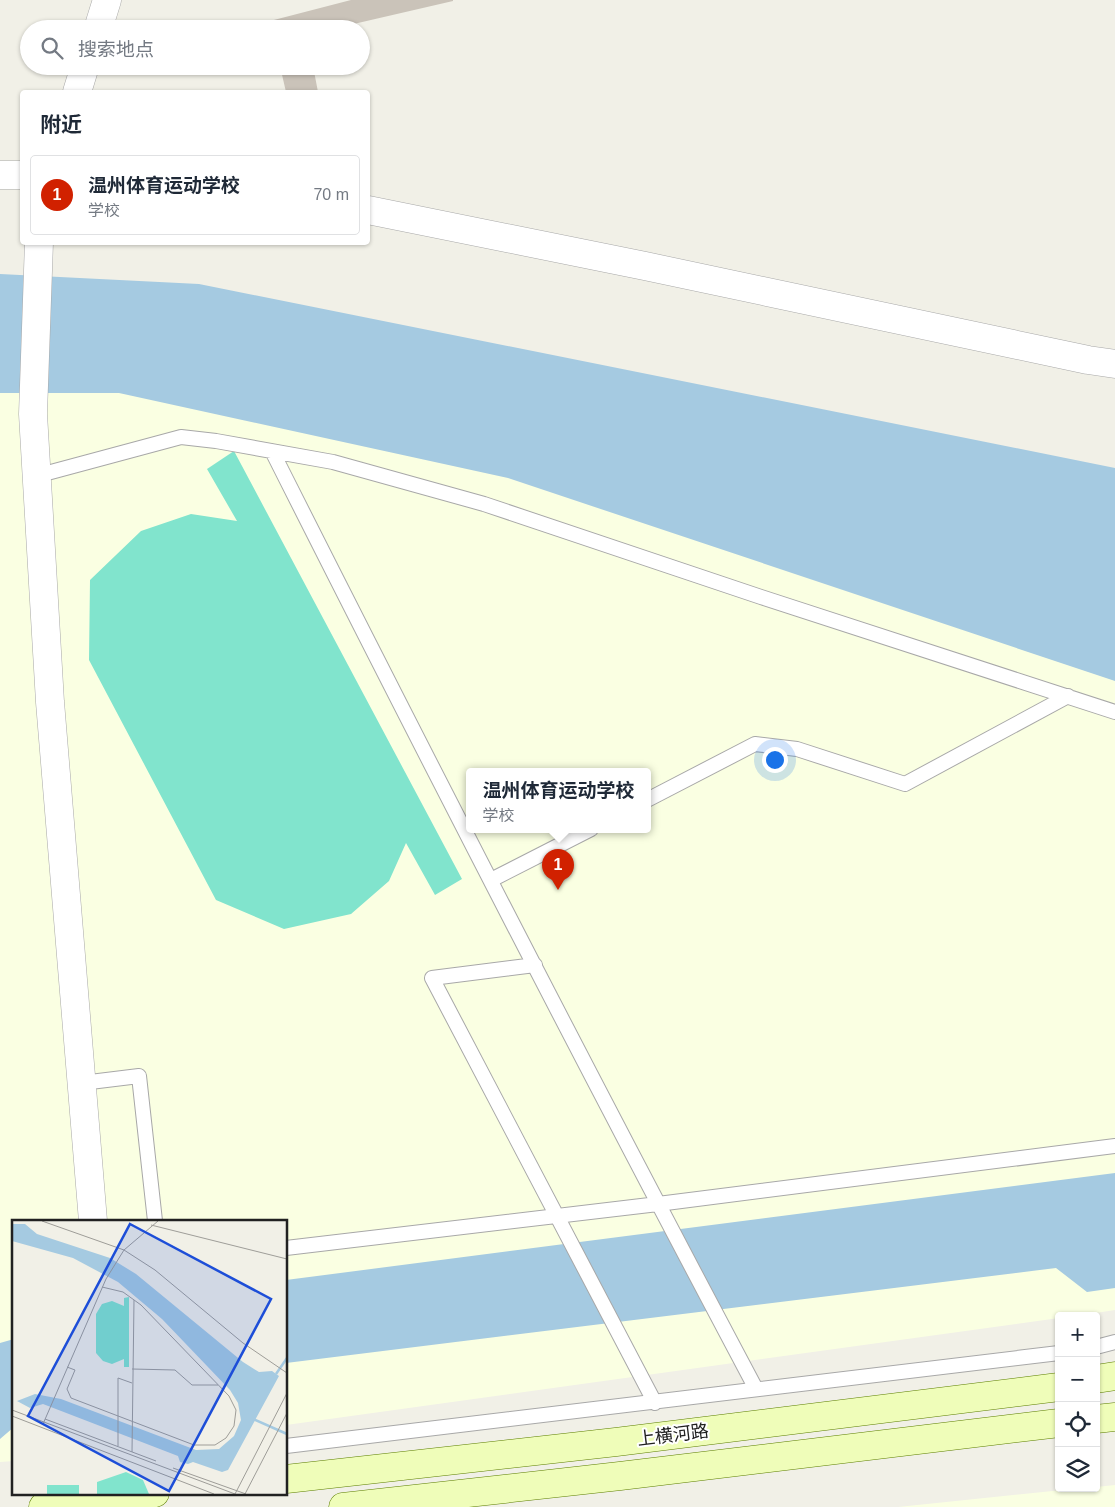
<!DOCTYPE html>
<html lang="zh">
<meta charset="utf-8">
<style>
:root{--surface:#fff;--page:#f2f2f3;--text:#1f2937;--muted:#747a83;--line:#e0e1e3;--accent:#d12100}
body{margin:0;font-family:Arial,"Noto Sans SC",sans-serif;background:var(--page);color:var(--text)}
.controls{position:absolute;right:15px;bottom:15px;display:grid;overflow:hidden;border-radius:5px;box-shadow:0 1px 4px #0004}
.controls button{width:45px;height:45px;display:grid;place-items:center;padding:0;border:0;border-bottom:1px solid var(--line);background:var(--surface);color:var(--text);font:25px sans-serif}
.you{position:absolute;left:774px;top:759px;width:18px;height:18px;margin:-12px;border:4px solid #fff;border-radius:50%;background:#1a73e8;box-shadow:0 0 0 8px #1a73e833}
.badge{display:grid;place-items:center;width:32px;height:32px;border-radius:50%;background:var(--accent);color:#fff;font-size:16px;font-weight:700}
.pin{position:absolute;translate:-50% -41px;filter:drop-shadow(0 1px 2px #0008)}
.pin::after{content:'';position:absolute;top:26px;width:18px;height:15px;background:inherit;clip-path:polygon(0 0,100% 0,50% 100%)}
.popup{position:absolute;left:466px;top:768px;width:185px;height:65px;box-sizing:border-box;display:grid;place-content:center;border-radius:5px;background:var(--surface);filter:drop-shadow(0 1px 4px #0005);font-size:16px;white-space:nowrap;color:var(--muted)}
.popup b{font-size:19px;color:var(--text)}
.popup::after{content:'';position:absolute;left:50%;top:100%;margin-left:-10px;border:10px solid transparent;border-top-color:var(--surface)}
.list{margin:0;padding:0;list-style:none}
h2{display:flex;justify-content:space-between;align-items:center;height:65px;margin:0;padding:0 20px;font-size:21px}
h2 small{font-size:16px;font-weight:400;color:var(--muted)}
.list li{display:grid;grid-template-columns:32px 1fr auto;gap:15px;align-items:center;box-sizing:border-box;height:80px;margin:0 10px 10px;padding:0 10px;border:1px solid var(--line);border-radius:5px}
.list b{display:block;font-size:19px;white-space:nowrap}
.list p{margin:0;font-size:16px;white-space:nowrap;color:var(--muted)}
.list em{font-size:16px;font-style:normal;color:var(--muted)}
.icon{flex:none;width:28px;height:28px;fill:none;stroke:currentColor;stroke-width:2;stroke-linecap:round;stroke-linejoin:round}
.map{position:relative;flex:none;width:1115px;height:1507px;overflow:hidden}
.search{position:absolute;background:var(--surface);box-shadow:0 1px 4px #0004;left:20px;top:20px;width:350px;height:55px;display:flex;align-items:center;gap:12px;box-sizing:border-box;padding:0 18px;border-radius:28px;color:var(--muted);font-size:19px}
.panel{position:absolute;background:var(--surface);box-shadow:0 1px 4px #0004;left:20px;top:90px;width:350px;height:155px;border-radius:5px}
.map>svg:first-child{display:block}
</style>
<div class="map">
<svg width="1115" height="1507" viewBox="0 0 1115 1507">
<rect width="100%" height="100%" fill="#f1f0e7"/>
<path fill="#faffe2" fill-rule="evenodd" d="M 0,374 L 537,409 L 1115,560 L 1115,1310 L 1076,1316 L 1059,1316 L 1059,1318 L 286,1425 L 286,1221 L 14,1221 L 14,1461 L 0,1462 ZM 469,771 L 647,771 L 647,829 L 469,829 Z
M 1115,1485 L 1115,1507 L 898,1507 L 1082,1488 L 1096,1488 L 1096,1487 Z"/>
<path fill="#81e4cd" d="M 234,451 L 462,879 L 435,895 L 406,843 L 389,881 L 351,914 L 284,929 L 216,900 L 89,660 L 90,580 L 141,531 L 191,514 L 237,521 L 207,469 Z"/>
<path fill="#a5cae1" d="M 0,274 L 199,284 L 1115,468 L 1115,681 L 508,478 L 119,393 L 0,393 Z
M 1115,1173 L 1115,1288 L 1087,1292 L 1056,1268 L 286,1363 L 286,1280 Z
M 14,1339 L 14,1427 L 0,1439 L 0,1343 Z"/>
<path fill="#cac3b9" d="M 351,0 L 453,0 L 453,1 L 332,29 L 271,29 L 270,21 Z
M 280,66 L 313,66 L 318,92 L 286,92 Z"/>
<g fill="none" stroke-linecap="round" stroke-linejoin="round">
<g stroke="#a8a8a8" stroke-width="16">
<path id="service" d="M 272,451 C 430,765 591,1078 756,1389
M 36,476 L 181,437 L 216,441 L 333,462 L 484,504 L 761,597 L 1115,712
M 647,800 L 755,744 L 797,749 L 905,784 L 1068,696
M 491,880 L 591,829
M 535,965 L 432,978 L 655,1403
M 82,1083 L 139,1076 L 155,1221
M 286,1248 L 658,1204 L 1115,1146
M 1096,1347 L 1115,1342
M 286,1446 L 1059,1353"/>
</g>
<g stroke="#a8a8a8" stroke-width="29">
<path id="tertiary" d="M 98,29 L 107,0
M 77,92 L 85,66
M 0,175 L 22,175
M 368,210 L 645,266 L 1088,360 L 1115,364
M 39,242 L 33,414 L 50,702 L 93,1221"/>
</g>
<g stroke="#5d7f00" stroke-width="29">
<path id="secondary" d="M 1096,1379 L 1115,1376
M 1096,1419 L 1115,1417
M 286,1479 L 616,1442 L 1059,1387
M 43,1507 L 155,1493
M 343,1507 L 620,1476 L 1059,1423"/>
</g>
<use href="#service" stroke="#fff" stroke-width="14"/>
<use href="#tertiary" stroke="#fff" stroke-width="28"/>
<use href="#secondary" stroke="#effdb9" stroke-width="28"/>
</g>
<g text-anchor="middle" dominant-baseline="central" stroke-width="4" stroke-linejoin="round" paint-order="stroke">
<g font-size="18" fill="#212121" stroke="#fff">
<text transform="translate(673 1435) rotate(-7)">上横河路</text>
</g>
</g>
<g transform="translate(12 1220)">
<rect width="275" height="275" fill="#f1f0e7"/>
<path d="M 117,77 L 117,147 L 112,147 L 112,139 L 100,144 L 91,141 L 84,133 L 84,94 L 90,84 L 100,81 L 112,86 L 112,78 ZM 114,252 L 131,260 L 137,274 L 85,274 L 85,262 ZM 35,265 L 67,265 L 67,274 L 35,274 Z" fill="#81e4cd"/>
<path d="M 0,4 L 13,4 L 25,14 L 98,38 L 124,54 L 231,142 L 247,152 L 260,151 L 267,156 L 216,250 L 210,252 L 181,242 L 176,244 L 168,242 L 166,236 L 31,184 L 18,188 L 5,181 L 23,174 L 49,179 L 184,230 L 207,229 L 222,216 L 229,200 L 226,183 L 218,170 L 150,99 L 106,62 L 61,38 L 0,21 Z" fill="#a5cae1"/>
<path fill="none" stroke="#a5cae1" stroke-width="2.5" d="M 264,154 L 275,138M 241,199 L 275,214"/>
<path fill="none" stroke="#9e9d98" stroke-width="1" d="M 30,1 L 112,30 L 143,50 L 231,123 L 275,153M 139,5 L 275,39M 55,147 L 63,150 L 55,169 L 59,178 L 182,225 L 203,225 L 214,218 L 222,206 L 224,190 L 217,176 L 129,85 L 111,72 L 90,67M 120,149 L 163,150 L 180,165 L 206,165M 0,190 L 223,274M 0,196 L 202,274M 33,199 L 144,241M 31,204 L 94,59 L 112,30 L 146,1M 106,226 L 106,158 L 120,163M 120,232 L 122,80M 161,248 L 234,274M 223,274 L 275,173M 233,274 L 275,193"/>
<path fill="#1d4ed8" fill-opacity="0.15" stroke="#1d4ed8" stroke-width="2.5" d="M 118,4 L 259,79 L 157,271 L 16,196 Z"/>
<rect width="275" height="275" fill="none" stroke="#212121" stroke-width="2.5"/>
</g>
</svg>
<div class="controls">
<button>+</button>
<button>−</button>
<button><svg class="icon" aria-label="locate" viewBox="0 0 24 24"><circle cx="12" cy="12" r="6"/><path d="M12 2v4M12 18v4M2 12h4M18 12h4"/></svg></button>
<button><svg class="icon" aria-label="layers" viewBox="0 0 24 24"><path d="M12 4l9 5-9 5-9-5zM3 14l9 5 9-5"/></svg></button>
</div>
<div class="you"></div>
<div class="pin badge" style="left:558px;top:890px">1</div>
<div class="popup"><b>温州体育运动学校</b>学校</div>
<div class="search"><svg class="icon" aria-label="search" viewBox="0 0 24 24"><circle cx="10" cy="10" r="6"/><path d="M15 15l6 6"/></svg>搜索地点</div>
<section class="panel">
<h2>附近<small></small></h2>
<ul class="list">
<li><span class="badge">1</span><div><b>温州体育运动学校</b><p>学校</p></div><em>70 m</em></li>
</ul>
</section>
</div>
